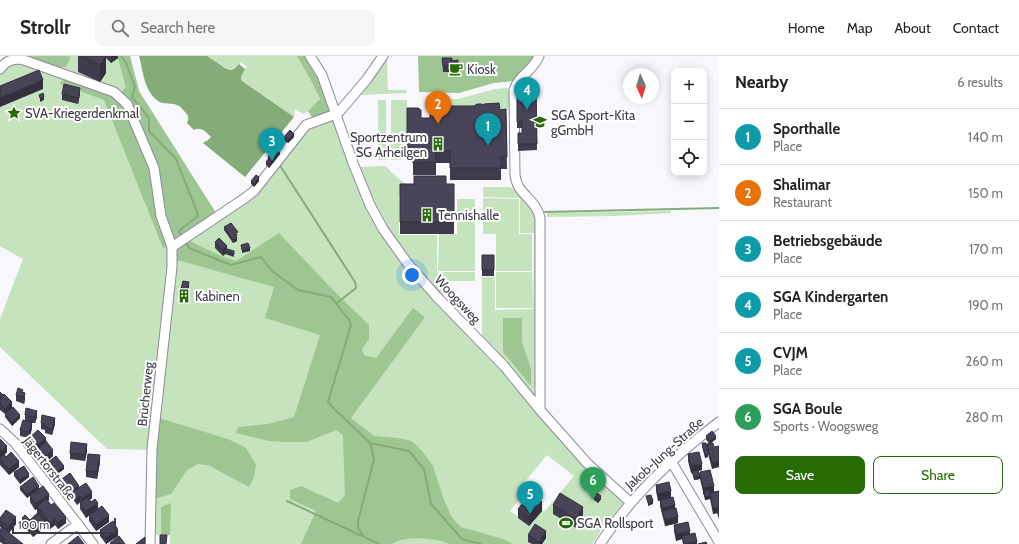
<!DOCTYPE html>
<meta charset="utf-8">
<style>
:root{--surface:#fff;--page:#f6f6f6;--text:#222;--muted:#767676;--line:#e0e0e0;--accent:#276c06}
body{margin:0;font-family:Cabin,sans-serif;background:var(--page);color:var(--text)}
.controls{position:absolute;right:12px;top:12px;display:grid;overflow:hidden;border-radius:8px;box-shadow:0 2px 10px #0003}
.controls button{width:36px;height:36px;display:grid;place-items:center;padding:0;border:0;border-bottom:1px solid var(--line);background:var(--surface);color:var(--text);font:20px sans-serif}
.compass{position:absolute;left:623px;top:12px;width:36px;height:36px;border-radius:50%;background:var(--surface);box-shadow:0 2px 10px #0003;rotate:176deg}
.scale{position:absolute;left:12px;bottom:10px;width:104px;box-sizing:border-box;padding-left:4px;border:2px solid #3d3a45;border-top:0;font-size:11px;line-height:14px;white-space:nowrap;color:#3d3a45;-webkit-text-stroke:3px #fff;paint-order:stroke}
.you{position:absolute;left:412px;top:219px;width:14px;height:14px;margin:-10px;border:3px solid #fff;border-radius:50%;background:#1a73e8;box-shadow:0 0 0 6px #1a73e833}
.badge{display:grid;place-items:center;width:26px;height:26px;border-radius:50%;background:var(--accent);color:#fff;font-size:13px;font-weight:700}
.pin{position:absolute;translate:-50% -33px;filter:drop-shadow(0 1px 2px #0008)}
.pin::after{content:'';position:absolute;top:21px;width:14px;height:12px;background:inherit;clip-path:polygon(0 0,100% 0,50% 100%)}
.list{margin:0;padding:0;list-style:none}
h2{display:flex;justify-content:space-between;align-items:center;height:52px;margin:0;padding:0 16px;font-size:17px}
h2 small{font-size:13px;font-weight:400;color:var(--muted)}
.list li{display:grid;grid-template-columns:26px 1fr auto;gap:12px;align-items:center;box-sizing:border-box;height:56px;padding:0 16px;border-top:1px solid var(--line)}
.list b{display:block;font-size:15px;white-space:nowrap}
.list p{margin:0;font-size:13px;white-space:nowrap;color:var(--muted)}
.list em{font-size:13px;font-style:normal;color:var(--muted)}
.actions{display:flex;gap:8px;padding:12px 16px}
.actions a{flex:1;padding:9px 0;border:1px solid var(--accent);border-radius:8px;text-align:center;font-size:14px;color:var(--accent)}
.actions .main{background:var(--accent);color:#fff}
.icon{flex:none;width:22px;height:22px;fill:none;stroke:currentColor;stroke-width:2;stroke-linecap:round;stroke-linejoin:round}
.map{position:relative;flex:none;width:719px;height:488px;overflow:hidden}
header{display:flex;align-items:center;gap:24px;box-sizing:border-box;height:56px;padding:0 20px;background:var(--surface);border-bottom:1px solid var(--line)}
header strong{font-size:19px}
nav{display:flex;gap:22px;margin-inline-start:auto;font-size:14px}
.search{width:280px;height:36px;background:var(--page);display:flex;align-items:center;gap:10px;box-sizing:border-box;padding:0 14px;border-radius:8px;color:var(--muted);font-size:15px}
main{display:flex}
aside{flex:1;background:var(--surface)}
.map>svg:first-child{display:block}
</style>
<header>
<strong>Strollr</strong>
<div class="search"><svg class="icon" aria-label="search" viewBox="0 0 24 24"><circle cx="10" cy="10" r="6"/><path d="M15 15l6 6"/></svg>Search here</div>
<nav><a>Home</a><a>Map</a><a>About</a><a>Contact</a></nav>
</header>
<main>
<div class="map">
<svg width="719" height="488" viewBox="0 0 719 488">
<rect width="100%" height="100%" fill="#f8f7fc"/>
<path fill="#c5e3bd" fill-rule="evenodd" d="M 14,0 L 130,0 L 139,35 L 219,162 L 247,144 L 305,72 L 333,62 L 367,150 L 471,280 L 624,446 L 601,475 L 592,488 L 170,488 L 170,479 L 153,479 L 155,394 L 107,393 L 0,291 L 0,263 L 23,203 L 0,190 L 0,17 ZM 547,399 L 574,420 L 544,456 L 531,445 L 518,461 L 510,455 L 523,439 L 518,434 Z
M 207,0 L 297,0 L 311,25 L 320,43 L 308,55 L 303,58 L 295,53 L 294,61 L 242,25 C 240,19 243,16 247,11 L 241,6 C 238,9 236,12 233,13 C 227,15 213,4 207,0 Z
M 387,1 L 388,34 L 406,34 L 407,37 L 357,39 Z
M 507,32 L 510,36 L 511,54 L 451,55 L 446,51 L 439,51 L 434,46 L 434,43 L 458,43 L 495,33 Z
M 378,44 L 386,44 L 386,104 L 379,104 Z
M 391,44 L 407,44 L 407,103 L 391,104 Z
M 386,110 C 392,118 401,125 410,130 L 410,139 L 399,139 L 399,179 L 437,179 L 437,216 L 475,216 L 475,225 L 444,225 L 444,243 C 424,220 403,198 387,172 C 375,153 367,131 359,111 Z
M 483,131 L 509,131 L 516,134 L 536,157 L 537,343 L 506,306 L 482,281 L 482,221 L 495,221 L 495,254 L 533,253 L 534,177 L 520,177 L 520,142 L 483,141 ZM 504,262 L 522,262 L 522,286 L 531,312 L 531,330 Z
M 483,142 L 519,143 L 519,178 L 532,178 L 532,215 L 496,215 L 496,178 L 483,178 Z
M 457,143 L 475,143 L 475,215 L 438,215 L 439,178 L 457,178 Z
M 671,155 L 671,157 L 615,160 L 547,161 L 547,157 Z
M 496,216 L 532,216 L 533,252 L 496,252 Z"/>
<path fill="#9ec692" d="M 20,0 L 69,0 L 70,3 L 66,11 L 49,12 Z
M 117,0 L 130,0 L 139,35 L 216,157 L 173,188 L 163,192 L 104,44 L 61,28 L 60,26 L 67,23 L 110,39 L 115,42 L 126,31 L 118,3 Z
M 297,0 L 307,0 L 319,21 L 332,55 L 313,63 L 308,55 L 320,43 L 311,25 Z
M 418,0 L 536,0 L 514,25 L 494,27 L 459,37 L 419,36 Z
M 279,177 L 334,235 L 369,269 L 369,283 L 362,293 L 364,299 L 376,302 L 413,252 L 425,261 L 351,362 L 374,380 L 398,382 L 412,385 L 422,395 L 433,410 L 443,441 L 451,460 L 457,467 L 461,471 L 503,483 L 513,488 L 450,488 C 434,482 406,479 392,488 L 301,488 L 316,455 L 290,443 L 290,434 L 301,430 L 338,447 L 345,439 L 343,379 L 336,374 L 307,386 L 283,386 L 269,385 L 236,377 L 238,371 L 268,368 L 294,361 L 320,279 L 265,262 L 274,231 L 174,203 L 174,192 L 187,184 L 221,200 L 236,205 Z
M 503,262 L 522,262 L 522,286 L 531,312 L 531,330 L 503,296 Z
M 159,362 L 228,383 L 246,392 L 256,409 L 254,422 L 249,431 L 208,409 L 198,408 L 187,414 L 171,438 L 154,443 L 155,394 Z
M 171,447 L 170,479 L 161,479 L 161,451 Z"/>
<path fill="#84ac79" d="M 139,0 L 207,0 L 225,12 L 230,14 L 234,13 L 239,8 L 245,13 L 241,21 L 242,25 L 294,61 L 245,121 L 203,87 L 206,85 L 207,85 L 211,81 C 206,76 201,70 194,74 L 187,67 C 189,62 189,60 185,56 C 183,54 181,51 179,50 C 172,46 164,49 158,45 C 144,35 143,15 139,0 Z"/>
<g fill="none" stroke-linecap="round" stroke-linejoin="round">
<path stroke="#84ac79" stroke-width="2" d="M 121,0 L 126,7 L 135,31 L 132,41 L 149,62 L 149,75 L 176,103 L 197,156 L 198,160 L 181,173 L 179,176 L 183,181
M 279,108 L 355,226 L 356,232 L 337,247
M 545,156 L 719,152
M 185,185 L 189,192 L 231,209 L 261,201 L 272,215 L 298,234 L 331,241 L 349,264 L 351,269 L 328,346 L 336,355 L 342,360 L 370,387 L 374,403 L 358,465 L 358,472 L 364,481 L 379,488
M 370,387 L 409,395 L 424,413 L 431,448 L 462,483 L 481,488
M 287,445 L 362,480"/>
<g stroke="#8e889f" stroke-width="11">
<path id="minor" d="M 310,0 L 322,19 L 353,107 L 370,149 L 383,173 L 408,208 L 437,241 L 504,310 L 540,354 L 587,407 L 630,446
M 539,0 C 534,14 518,20 514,34 L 515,119 C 516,125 517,130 521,134 C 528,143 538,150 540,162 L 540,354
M 0,13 C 7,4 10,4 21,3 L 114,36 L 127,48 L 154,112 L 161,160 L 172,191 L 172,211 L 152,393 L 150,488
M 172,191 L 245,142 L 254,135 L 306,69 L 336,58 L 340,55 L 367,23 L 383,0
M 0,373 L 15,387 L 93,488
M 671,405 L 719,486
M 51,488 L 78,468
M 600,488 C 631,440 674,400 719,366"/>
</g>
<use href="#minor" stroke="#fff" stroke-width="9"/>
</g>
<path fill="#403a4d" d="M 78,0 L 118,0 L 118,2 L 111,7 L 106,2 L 106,17 L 100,26 L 78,16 Z
M 442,2 L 452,5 L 458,4 L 458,18 L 452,18 L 451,16 L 443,16 Z
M 536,30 L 537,94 L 518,95 L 518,77 L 522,77 L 522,72 L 517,72 L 517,31 Z
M 62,38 L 80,38 L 78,48 L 62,44 Z
M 484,50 L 500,54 L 506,53 L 507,113 L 501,113 L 501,124 L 450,124 L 450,107 L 436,107 L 436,119 L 413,119 L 413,106 L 407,102 L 407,52 L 421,62 L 430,62 L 446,54 Z
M 284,81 L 294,81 L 288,87 L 284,85 Z
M 274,96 L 280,98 L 269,112 L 266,109 L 266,106 L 268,104 L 268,101 Z
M 251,125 L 259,125 L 254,131 L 251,128 Z
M 400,128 L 454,128 L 454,178 L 400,178 Z
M 224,171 L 238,179 L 236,180 L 237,185 L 233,187 L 224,174 Z
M 215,186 L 227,190 L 227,193 L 234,198 L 234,201 L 225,198 L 223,200 L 215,192 Z
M 482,199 L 494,199 L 494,220 L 482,220 Z
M 189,233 L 185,248 L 179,246 L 179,240 Z
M 0,336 L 20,362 L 12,370 L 5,361 L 5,358 L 0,354 Z
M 23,336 L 25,343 L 24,348 L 16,345 L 16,339 Z
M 25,359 L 37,361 L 35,367 L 32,367 L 32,372 L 30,381 L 46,386 L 53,400 L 46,406 L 39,398 L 39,395 L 37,396 L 29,388 L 29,382 L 20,380 L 20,374 L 25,365 Z
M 41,367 L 55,368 L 52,379 L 45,377 L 45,374 L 41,373 Z
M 706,380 L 716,383 L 710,387 L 713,387 L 712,413 L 707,394 L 707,388 L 709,388 L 706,383 Z
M 0,383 L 7,396 L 4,399 L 19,411 L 9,419 L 0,409 Z
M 702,387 L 708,401 L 705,402 L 702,390 Z
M 87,395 L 85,405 L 70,403 L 70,397 Z
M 688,398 L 702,414 L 698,415 L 700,420 L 700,416 L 714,436 L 719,435 L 719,463 L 717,457 L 713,458 L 710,443 L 705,444 L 700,423 L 694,424 L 692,416 L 691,417 L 688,405 Z
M 100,406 L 97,423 L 86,421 L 86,415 Z
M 47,407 L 64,413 L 55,420 L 47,410 Z
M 14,416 L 29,421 L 20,428 L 14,420 Z
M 59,425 L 79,431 L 92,442 L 90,444 L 91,446 L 109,466 L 96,475 L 89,465 L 89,459 L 86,462 L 80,453 L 80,446 L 77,449 L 72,442 L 72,438 L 69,440 L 59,428 Z
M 656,429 L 671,441 L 675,452 L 678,467 L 665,470 L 660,450 L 660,444 L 658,445 L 656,435 Z
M 39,430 L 27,442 L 20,434 L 20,431 Z
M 30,440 L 49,444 L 48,445 L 66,467 L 58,473 L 55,469 L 50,473 L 45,466 L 45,471 L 33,481 L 22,468 L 22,462 L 30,464 L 37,457 L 37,453 L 35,454 L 30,446 Z
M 594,441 L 601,443 L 598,447 L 594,444 Z
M 553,449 L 583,461 L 576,472 L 553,458 Z
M 518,453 L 542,455 L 529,470 L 518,462 Z
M 0,462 L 16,468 L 9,477 L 23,488 L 3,488 L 0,486 L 0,474 L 2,472 L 0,471 Z
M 674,469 L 697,488 L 683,488 L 682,483 L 676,485 L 674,475 Z
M 100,474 L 118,480 L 106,488 L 100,480 Z
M 528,479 L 546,482 L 542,488 L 532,488 L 528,486 Z"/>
<path fill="#34303e" d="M 106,0 L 106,17 L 100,26 L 100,9 Z
M 111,0 L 118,0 L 118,2 L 111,7 Z
M 43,24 L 43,33 L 0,51 L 0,42 Z
M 80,32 L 80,38 L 78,48 L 78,42 Z
M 44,41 L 44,44 L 40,46 L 40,42 Z
M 294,78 L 294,81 L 288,87 L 288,84 Z
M 280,95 L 280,98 L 269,112 L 269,109 Z
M 259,121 L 259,125 L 254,131 L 254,128 Z
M 237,182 L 237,185 L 233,187 L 233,184 Z
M 227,190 L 227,195 L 225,195 L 225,198 L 223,200 L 223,194 Z
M 250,192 L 250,195 L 242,197 L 242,194 Z
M 189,226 L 189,233 L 185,248 L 185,242 Z
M 25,337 L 25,343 L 24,348 L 24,341 Z
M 12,346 L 12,352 L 5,359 L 5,353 Z
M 37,355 L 37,361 L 35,367 L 35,361 Z
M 20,359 L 20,362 L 12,370 L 12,366 Z
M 55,362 L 55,368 L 52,379 L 52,373 Z
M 32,366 L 32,372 L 29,383 L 29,376 Z
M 716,380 L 716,383 L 710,388 L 710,385 Z
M 46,382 L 46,389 L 39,392 L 39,395 L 37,396 L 37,390 Z
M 87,388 L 87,395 L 85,405 L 85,399 Z
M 7,390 L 7,396 L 0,403 L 0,396 Z
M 53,394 L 53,400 L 46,406 L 46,400 Z
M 708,398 L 708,401 L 705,402 L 705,399 Z
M 100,399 L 100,406 L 97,423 L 97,416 Z
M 19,405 L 19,411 L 9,419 L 9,413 Z
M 719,405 L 719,411 L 712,413 L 712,407 Z
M 702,408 L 702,414 L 691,417 L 691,410 Z
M 64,410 L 64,413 L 55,420 L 55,417 Z
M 29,418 L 29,421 L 20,428 L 20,424 Z
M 700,420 L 700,423 L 694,424 L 694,421 Z
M 39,430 L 39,433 L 27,442 L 27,439 Z
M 79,430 L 79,433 L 72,436 L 72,438 L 69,440 L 69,437 Z
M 714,430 L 714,436 L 704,438 L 704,435 L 704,438 L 703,439 L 703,432 Z
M 671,435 L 671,442 L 658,445 L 658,438 Z
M 92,436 L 92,442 L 82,449 L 82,443 Z
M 49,438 L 49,444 L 38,452 L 37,450 L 37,453 L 35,454 L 35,448 Z
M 80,440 L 80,446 L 77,449 L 77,442 Z
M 601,440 L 601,443 L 598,447 L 598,444 Z
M 710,440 L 710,443 L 705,444 L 705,441 Z
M 653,445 L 653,448 L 648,450 L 648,447 Z
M 542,446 L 542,455 L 529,470 L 529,461 Z
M 98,447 L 98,453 L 86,462 L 86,455 Z
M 675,449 L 675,455 L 662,455 L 662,458 L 662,452 Z
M 583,451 L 583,461 L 576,472 L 576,463 Z
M 719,451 L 719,457 L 717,454 L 717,457 L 713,458 L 713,452 Z
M 109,459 L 109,466 L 96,475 L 96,469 Z
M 16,461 L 16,468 L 9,477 L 9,471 Z
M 66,461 L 66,467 L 58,473 L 58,467 Z
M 678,461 L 678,467 L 665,470 L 665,464 Z
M 55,463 L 55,469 L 50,473 L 50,467 Z
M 45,465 L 45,471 L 33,481 L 33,475 Z
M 118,474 L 118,480 L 106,488 L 106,482 Z
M 546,475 L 546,482 L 542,488 L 539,488 L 539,486 Z
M 690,475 L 690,482 L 682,480 L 682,483 L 676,485 L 676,478 Z
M 697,486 L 697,488 L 686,488 Z"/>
<path fill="#4a4459" stroke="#34303e" d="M 81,0 L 106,0 L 100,9 Z
M 442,2 L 452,2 L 452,5 L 458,4 L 458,12 L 452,12 L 451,10 L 443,10 Z
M 39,14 L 43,24 L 0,42 L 0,30 Z
M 64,28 L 80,32 L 78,42 L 62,38 Z
M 536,30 L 537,88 L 518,88 L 518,77 L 522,77 L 522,65 L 517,66 L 517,31 Z
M 43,37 L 44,41 L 40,42 L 39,39 Z
M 499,47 L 500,54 L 506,53 L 507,101 L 501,101 L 501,112 L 450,112 L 450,95 L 436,95 L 436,106 L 413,107 L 413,94 L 407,89 L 407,52 L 418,52 L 421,54 L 421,62 L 430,62 L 430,54 L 433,51 L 443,51 L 446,54 L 449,50 L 474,50 L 477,48 L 482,48 L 484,50 L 484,48 Z
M 290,74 L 294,78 L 288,84 L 284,81 Z
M 277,92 L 280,95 L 269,109 L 266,106 L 269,102 L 268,101 L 272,95 L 274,96 Z
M 256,119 L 259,121 L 254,128 L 251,125 Z
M 414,120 L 446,120 L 446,128 L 454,128 L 454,166 L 400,166 L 400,128 L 414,128 Z
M 231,167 L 238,176 L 235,178 L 237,182 L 233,184 L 224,171 Z
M 219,182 L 227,190 L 223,194 L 215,186 Z
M 248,187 L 250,192 L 242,194 L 241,189 Z
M 227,193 L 234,195 L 234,198 L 225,195 Z
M 482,199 L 494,199 L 494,214 L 482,214 Z
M 183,225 L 189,226 L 185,242 L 179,240 Z
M 18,332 L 23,334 L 22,336 L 25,337 L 24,341 L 16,339 Z
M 0,336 L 3,339 L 0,342 Z
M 4,338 L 12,346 L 5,353 L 0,348 L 0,342 Z
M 13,351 L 20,359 L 12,366 L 5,358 Z
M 26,352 L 37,355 L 35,361 L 25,359 Z
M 42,359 L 55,362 L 52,373 L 45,371 L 45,368 L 41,367 Z
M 23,364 L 32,366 L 29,376 L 20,374 Z
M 38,374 L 46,382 L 37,390 L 29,382 Z
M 712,375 L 716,380 L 710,385 L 706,380 Z
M 0,383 L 7,390 L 0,396 Z
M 46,385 L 53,394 L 46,400 L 39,392 Z
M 71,386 L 87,388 L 85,399 L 70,397 Z
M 702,387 L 706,387 L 708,398 L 705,399 Z
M 713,387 L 714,391 L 719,390 L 719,405 L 712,407 L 707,388 Z
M 11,396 L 19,405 L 9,413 L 0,403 L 0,402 L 4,398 L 6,401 Z
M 699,396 L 702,408 L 691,410 L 688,398 Z
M 88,398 L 100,399 L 97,416 L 86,415 Z
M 56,400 L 64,410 L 55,417 L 47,407 Z
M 24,410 L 29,418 L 20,424 L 14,416 Z
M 698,414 L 700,420 L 694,421 L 692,415 Z
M 710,414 L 714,430 L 703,432 L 700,416 Z
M 70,417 L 79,430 L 69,437 L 59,425 Z
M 33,421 L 39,430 L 27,439 L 20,431 Z
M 669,426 L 671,435 L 658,438 L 656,429 Z
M 86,427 L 92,436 L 82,443 L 80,440 L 77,442 L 72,436 Z
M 43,430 L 49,438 L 35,448 L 30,440 Z
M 710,434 L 710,440 L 705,441 L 704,435 Z
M 719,435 L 719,451 L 713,452 L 710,437 Z
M 531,437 L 542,446 L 529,461 L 518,453 Z
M 560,437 L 583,451 L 576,463 L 553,449 Z
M 597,437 L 601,440 L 598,444 L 594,441 Z
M 651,439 L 653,445 L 648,447 L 646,440 Z
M 87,441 L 91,446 L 95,443 L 98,447 L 86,455 L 80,447 Z
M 673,441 L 675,449 L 662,452 L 660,444 Z
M 46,443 L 51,449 L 54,447 L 66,461 L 58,467 L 55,463 L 50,467 L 37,450 Z
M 102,450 L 109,459 L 96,469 L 89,459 Z
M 676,452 L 678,461 L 665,464 L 662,455 Z
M 6,454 L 16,461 L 9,471 L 0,465 L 0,462 Z
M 717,454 L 719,454 L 719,460 Z
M 38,457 L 45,465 L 33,475 L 22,462 L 25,459 L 30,464 Z
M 113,465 L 118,474 L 106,482 L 100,474 Z
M 688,466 L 690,475 L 676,478 L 674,469 Z
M 535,468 L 546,475 L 539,486 L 528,479 Z
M 2,471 L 23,488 L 6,488 L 3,486 L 5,483 L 0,479 L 0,474 Z
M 695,477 L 697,486 L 684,488 L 682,480 Z
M 160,479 L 167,479 L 166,488 L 160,488 Z
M 78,480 L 84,488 L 68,488 Z
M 119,480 L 125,488 L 111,488 L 110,487 Z
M 145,481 L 145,488 L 136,488 Z
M 706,486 L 707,488 L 698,488 Z"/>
<defs>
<g id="cafe-bare" transform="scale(1.08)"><path d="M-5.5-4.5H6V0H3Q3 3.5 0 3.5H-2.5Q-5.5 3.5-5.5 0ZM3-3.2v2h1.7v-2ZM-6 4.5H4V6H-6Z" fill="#276c06" stroke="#fff" stroke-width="2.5" paint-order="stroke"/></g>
<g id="sight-bare" transform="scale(1.08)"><path d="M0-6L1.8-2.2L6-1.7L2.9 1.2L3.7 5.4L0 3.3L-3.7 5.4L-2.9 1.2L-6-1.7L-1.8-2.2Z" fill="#276c06" stroke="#fff" stroke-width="2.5" paint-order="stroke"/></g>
<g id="school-bare" transform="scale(1.08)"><path d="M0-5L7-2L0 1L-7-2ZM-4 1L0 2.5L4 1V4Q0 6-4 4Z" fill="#276c06" stroke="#fff" stroke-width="2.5" paint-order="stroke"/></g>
<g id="building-bare" transform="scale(1.08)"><path d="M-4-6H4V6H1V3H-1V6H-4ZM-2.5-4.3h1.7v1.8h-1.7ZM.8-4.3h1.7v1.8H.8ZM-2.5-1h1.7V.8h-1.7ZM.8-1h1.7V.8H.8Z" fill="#276c06" stroke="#fff" stroke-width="2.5" paint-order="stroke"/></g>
<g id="stadium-bare" transform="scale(1.08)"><path d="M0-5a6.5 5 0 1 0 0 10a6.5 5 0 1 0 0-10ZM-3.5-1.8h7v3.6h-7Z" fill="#276c06" stroke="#fff" stroke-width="2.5" paint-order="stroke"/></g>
</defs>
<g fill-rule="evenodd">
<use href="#cafe-bare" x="456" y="13"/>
<use href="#sight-bare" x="14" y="57"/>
<use href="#school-bare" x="540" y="66"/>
<use href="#building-bare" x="438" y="88"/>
<use href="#building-bare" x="427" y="159"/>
<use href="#building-bare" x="184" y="240"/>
<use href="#stadium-bare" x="566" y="467"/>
</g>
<g text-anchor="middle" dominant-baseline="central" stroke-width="4" stroke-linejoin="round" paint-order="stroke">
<g font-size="13" fill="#3d3a45" stroke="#fff" text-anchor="start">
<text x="467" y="13">Kiosk</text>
<text x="25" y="57">SVA-Kriegerdenkmal</text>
<text x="551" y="59">SGA Sport-Kita<tspan x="551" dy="15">gGmbH</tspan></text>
<text x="427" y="81" text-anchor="end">Sportzentrum<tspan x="427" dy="15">SG Arheilgen</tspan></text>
<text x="438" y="159">Tennishalle</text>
<text x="195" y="240">Kabinen</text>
<text x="577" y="467">SGA Rollsport</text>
</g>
<g font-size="13" fill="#3d3a45" stroke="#fff">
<text transform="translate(458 243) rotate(47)">Woogsweg</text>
<text transform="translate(145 338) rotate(-84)">Brücherweg</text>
<text transform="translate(664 397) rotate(-42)">Jakob-Jung-Straße</text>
<text transform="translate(50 412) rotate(52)">Jägertorstraße</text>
</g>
</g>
</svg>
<div class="controls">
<button>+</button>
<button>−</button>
<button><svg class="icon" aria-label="locate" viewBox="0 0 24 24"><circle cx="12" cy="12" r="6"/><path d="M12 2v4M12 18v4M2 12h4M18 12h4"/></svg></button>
</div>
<svg class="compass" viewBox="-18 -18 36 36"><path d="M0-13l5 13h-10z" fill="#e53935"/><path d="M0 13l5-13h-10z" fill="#767676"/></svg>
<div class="scale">100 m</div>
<div class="you"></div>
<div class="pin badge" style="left:488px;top:90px;background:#0f9aa8">1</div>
<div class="pin badge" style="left:438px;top:68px;background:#e8710a">2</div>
<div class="pin badge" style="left:272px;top:105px;background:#0f9aa8">3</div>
<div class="pin badge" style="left:527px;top:54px;background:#0f9aa8">4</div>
<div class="pin badge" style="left:530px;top:458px;background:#0f9aa8">5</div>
<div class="pin badge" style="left:593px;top:444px;background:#2e9e5b">6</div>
</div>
<aside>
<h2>Nearby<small>6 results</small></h2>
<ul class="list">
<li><span class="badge" style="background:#0f9aa8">1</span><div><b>Sporthalle</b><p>Place</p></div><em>140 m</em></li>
<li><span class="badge" style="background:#e8710a">2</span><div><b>Shalimar</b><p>Restaurant</p></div><em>150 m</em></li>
<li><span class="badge" style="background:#0f9aa8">3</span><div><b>Betriebsgebäude</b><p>Place</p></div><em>170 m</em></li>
<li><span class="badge" style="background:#0f9aa8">4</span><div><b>SGA Kindergarten</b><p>Place</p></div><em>190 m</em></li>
<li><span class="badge" style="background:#0f9aa8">5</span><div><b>CVJM</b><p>Place</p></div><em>260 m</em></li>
<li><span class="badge" style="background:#2e9e5b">6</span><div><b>SGA Boule</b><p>Sports · Woogsweg</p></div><em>280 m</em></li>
</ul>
<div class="actions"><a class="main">Save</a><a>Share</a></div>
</aside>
</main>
